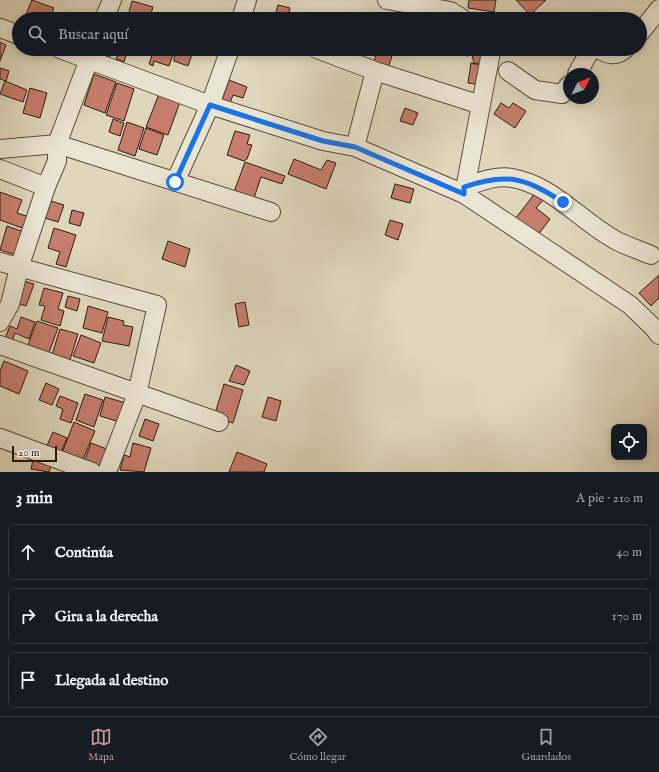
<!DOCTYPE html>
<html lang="es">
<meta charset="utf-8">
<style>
:root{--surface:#171b24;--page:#242831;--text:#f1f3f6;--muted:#9ea1a6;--line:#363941;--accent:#c59692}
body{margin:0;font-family:"IM FELL English",serif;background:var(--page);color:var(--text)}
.controls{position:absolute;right:12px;bottom:12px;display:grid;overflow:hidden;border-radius:8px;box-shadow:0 2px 10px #0003}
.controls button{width:36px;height:36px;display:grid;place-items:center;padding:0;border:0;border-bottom:1px solid var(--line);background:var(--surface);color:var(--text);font:20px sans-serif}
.compass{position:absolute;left:563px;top:68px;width:36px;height:36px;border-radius:50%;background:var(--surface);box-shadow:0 2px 10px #0003;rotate:48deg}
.scale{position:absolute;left:12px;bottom:10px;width:45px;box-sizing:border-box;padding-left:4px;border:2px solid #2c1c0d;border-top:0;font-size:11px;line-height:14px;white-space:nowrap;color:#2c1c0d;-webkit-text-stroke:3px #eae5d3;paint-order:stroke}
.stop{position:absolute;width:12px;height:12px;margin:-9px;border:3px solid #1a73e8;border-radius:50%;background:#fff}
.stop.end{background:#1a73e8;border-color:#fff;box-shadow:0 1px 4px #0008}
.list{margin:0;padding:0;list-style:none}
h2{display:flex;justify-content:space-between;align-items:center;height:52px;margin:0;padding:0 16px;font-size:17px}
h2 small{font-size:13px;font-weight:400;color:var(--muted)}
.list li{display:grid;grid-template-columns:26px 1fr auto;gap:12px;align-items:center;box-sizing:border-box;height:56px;margin:0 8px 8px;padding:0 8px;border:1px solid var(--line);border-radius:8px}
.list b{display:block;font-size:15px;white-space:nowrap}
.list em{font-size:13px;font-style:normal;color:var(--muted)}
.icon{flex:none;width:22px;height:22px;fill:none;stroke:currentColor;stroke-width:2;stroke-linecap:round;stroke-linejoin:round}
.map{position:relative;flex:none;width:659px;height:472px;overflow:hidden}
.search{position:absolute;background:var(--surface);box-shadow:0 2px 10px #0003;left:12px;right:12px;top:12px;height:44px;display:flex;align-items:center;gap:10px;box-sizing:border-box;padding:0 14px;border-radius:22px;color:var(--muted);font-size:15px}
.sheet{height:244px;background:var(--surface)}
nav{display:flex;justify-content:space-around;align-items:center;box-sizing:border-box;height:56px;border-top:1px solid var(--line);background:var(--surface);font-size:11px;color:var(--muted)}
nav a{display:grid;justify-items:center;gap:2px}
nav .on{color:var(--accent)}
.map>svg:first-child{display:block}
</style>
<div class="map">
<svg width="659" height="472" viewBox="0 0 659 472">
<rect width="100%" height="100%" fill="#dfd7bc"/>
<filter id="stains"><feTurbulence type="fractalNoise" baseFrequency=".005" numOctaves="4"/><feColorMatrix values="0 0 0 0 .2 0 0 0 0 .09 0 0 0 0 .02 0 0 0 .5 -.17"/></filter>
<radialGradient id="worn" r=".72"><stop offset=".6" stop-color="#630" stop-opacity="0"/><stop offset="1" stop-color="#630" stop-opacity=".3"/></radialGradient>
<path fill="#c67d6d" stroke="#2c1c0d" d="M 32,0 L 54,8 L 49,19 L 24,19 Z
M 469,0 L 496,0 L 494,12 L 468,8 Z
M 516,0 L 546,0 L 530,15 Z
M 132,1 L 153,7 L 149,19 L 127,19 Z
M 278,5 L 290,8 L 287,19 L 274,19 Z
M 0,42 L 6,45 L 0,61 Z
M 104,49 L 112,50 L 109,59 L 101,57 Z
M 120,49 L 128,49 L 124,62 L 116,59 Z
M 154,49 L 175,49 L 169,66 L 154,61 L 153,66 L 149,64 Z
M 175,49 L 192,54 L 188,66 L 174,61 Z
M 378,49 L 394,49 L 388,69 L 373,64 Z
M 451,49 L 470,49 L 468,56 L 450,52 Z
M 471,49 L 481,49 L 483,62 L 474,64 Z
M 471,63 L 485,66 L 482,85 L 468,83 Z
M 0,68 L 9,71 L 6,81 L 0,79 Z
M 94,74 L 116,82 L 105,113 L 84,105 Z
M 229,80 L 247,87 L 243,98 L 233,95 L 230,103 L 222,100 Z
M 5,81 L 27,90 L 23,102 L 0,94 Z
M 117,83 L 134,89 L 124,121 L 106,115 Z
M 30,88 L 47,93 L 40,118 L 23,113 Z
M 159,94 L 180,102 L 168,135 L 146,127 Z
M 501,103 L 509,108 L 513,103 L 526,111 L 515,128 L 494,114 Z
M 405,108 L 418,113 L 413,125 L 400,121 Z
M 113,119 L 124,123 L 120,136 L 109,132 Z
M 127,122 L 144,128 L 135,156 L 118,150 Z
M 146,128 L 164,135 L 157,155 L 139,149 Z
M 235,131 L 250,135 L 247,144 L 252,145 L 247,159 L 244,161 L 227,155 Z
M 294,159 L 321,170 L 327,160 L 336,163 L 326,189 L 288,174 Z
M 245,162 L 285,176 L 282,184 L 261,177 L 254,198 L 234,192 Z
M 395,184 L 414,189 L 410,203 L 391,198 Z
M 0,192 L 22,200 L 17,213 L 29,217 L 25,229 L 0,220 Z
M 536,192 L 545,198 L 536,208 L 550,219 L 534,240 L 512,223 Z
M 51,201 L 64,205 L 58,222 L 45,218 Z
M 72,210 L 84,213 L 80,226 L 69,223 Z
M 390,220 L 403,224 L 398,240 L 385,235 Z
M 7,226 L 24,232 L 16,255 L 0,250 Z
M 54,228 L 76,235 L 66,267 L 56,264 L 60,252 L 48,248 Z
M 168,241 L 190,249 L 185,267 L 162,259 Z
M 659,275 L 659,298 L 651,306 L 639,293 Z
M 24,281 L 34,284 L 26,306 L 16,303 Z
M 44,288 L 63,293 L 58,309 L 64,311 L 60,326 L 41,320 L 45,306 L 39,305 Z
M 68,296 L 80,299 L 77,311 L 65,307 Z
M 245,302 L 249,325 L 239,327 L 235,304 Z
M 88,306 L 108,312 L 102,333 L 83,328 Z
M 21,317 L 35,322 L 29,339 L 15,333 L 10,346 L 3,343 L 10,326 L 17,329 Z
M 108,317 L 124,321 L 123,325 L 133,327 L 129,346 L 102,341 Z
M 37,321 L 58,328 L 47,358 L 26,350 Z
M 60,329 L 78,334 L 69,363 L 51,358 Z
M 81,335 L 101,343 L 94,363 L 73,356 Z
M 4,361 L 28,371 L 19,394 L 0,386 L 0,371 Z
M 236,365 L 250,371 L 244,385 L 229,381 Z
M 46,383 L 59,389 L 52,405 L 39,400 Z
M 224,384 L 243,390 L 233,423 L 214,417 Z
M 85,394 L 103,400 L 94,427 L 76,420 Z
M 60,396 L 78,403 L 71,423 L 60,419 L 63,409 L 56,406 Z
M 105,397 L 126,403 L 120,422 L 100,416 Z
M 268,397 L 281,401 L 276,421 L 262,417 Z
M 145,419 L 159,424 L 153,441 L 139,436 Z
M 74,422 L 95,431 L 82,461 L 62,453 Z
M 53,432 L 67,438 L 60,454 L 46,448 Z
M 91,443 L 112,451 L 102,469 L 84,462 Z
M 133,443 L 151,448 L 144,472 L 120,470 L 124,455 L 130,457 Z
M 237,452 L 267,464 L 264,472 L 229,472 Z
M 33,460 L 51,466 L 49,472 L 31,469 Z"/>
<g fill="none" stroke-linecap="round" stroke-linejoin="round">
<g stroke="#594b39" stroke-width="20">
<path id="street" d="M 387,0 L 450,11 L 463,19
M 104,19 L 112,0
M 241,19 L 247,0
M 0,28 L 19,35
M 640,33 L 659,9
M 60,49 L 210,105 L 323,141 L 355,147 L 464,194 L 630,305 L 654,328 L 659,335
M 317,49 L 375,71 L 481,105
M 598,49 C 608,55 616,57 625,49
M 508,71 L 535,90 L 562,94 L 569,85
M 577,74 L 591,49
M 355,147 L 375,71
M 0,149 L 57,144 L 271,212
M 0,169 L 46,187
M 175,182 L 210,105 L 230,49
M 464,187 C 479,182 496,175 512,178 C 553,185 581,222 617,241 C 627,246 639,250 651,255
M 464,194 L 491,52
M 0,262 L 157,305 L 137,394 L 107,472
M 0,322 L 10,304 L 19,268 L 46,187 L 57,161 L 57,144 L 93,49
M 0,345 L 219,422
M 0,438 L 92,472"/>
</g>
<use href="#street" stroke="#eae5d3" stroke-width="18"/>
</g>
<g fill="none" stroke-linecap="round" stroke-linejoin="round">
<path stroke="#1a73e8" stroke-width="5" d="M 175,182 L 210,105 L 323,141 L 355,147 L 464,194 L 464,187 C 508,172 525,178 563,202"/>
</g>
<rect width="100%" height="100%" filter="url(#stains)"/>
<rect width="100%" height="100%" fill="url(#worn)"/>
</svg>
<div class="controls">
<button><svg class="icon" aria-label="locate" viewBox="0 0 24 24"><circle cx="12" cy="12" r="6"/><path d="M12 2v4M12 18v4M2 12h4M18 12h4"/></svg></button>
</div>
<svg class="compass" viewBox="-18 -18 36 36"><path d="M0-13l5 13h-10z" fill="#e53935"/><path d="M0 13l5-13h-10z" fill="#9ea1a6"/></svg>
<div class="scale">20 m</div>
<div class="stop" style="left:175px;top:182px"></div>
<div class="stop end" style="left:563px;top:202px"></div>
<div class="search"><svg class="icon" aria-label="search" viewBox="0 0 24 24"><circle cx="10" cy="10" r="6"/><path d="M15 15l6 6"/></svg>Buscar aquí</div>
</div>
<section class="sheet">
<h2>3 min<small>A pie · 210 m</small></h2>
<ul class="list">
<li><svg class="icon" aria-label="ahead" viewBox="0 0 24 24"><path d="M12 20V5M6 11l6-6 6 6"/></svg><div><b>Continúa</b></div><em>40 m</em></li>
<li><svg class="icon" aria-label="right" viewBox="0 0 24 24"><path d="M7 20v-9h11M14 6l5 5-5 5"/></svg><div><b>Gira a la derecha</b></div><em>170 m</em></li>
<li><svg class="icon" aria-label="arrive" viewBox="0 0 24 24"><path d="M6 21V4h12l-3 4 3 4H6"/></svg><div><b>Llegada al destino</b></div></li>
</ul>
</section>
<nav>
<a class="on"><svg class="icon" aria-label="map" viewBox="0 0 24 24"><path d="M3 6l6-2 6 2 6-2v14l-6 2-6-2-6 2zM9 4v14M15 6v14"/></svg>Mapa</a>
<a><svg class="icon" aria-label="directions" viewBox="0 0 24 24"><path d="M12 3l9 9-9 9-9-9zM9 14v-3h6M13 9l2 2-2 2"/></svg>Cómo llegar</a>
<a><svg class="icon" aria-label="saved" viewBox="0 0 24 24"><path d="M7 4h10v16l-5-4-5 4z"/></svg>Guardados</a>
</nav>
